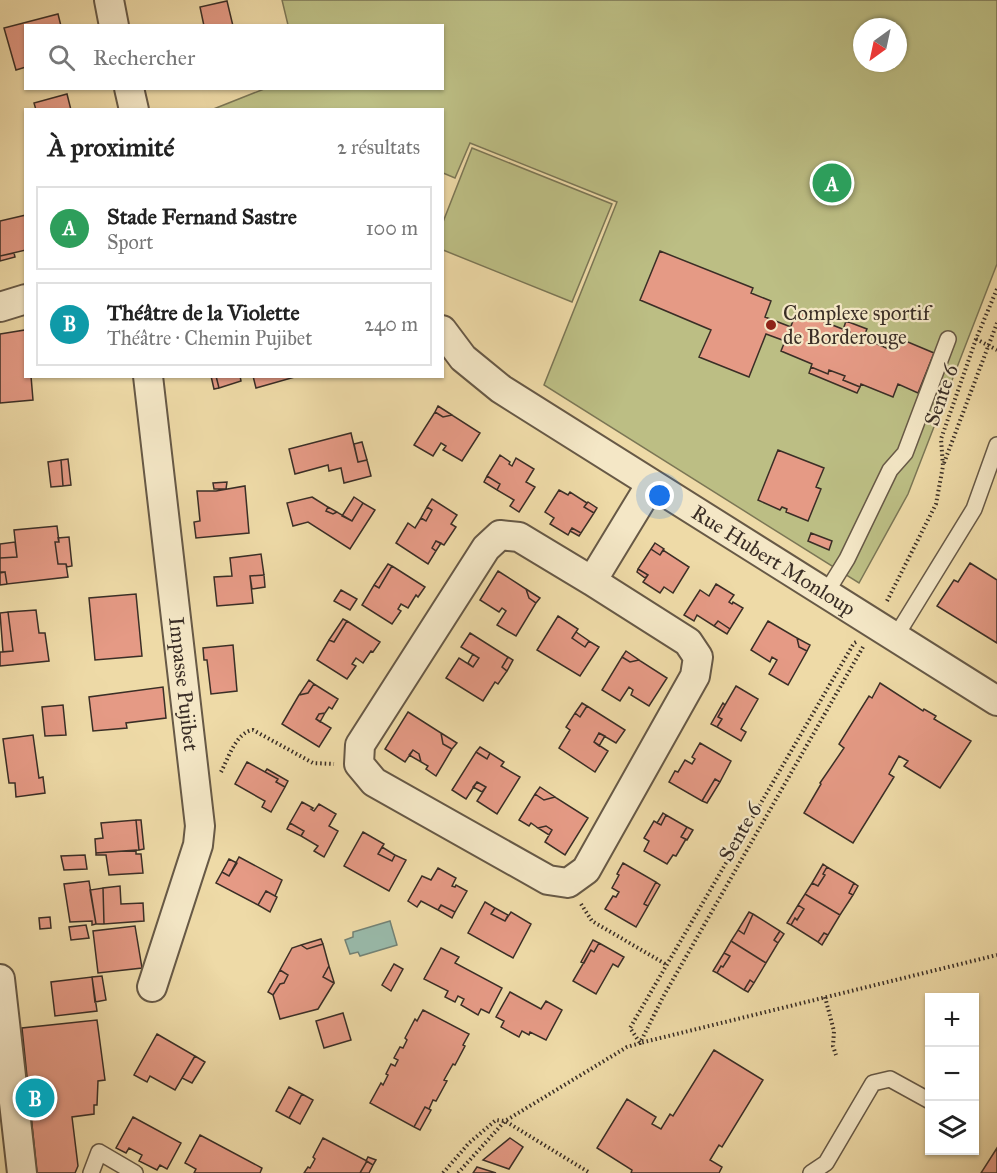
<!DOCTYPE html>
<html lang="fr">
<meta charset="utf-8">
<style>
:root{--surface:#fff;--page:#f6f6f6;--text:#222;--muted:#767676;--line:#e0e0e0;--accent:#8f2418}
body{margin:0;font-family:"IM FELL Great Primer",serif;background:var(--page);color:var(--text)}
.controls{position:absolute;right:18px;bottom:18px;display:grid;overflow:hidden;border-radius:0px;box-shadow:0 2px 4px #0004}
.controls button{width:54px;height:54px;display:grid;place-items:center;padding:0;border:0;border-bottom:2px solid var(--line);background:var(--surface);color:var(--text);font:30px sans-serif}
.compass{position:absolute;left:853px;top:18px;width:54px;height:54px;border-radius:50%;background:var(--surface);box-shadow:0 2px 4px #0004;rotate:213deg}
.you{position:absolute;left:660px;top:496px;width:21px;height:21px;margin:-15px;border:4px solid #fff;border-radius:50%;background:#1a73e8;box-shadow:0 0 0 9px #1a73e833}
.badge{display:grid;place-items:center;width:39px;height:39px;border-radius:50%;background:var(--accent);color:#fff;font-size:20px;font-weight:700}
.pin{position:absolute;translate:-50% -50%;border:3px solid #fff;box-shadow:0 2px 6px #0006}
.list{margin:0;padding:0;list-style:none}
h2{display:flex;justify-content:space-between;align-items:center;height:78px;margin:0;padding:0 24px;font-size:26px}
h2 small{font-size:20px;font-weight:400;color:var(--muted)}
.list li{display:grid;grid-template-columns:39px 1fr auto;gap:18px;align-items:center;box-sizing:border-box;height:84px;margin:0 12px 12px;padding:0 12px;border:2px solid var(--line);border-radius:0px}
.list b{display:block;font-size:22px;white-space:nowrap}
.list p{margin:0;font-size:20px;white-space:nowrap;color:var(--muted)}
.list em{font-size:20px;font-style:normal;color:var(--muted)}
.icon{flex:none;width:33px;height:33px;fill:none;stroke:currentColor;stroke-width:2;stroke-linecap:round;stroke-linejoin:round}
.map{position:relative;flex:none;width:997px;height:1173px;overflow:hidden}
.search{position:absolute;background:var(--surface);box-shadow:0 2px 4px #0004;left:24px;top:24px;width:420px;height:66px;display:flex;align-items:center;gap:15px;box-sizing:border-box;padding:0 21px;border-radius:0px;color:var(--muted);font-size:22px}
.panel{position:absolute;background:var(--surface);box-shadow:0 2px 4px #0004;left:24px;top:108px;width:420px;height:270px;border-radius:0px}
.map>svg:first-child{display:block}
</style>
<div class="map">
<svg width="997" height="1173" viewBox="0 0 997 1173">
<rect width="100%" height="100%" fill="#eedaa7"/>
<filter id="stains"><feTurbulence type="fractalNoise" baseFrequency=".00333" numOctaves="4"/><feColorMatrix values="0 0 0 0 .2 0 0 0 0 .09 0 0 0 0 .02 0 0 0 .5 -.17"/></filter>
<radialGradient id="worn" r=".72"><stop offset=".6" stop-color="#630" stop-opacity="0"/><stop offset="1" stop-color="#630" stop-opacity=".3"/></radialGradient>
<path fill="#bcbe84" stroke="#7b7655" stroke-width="1.5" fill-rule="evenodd" d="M 282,0 L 997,0 L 997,264 L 908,494 L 859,583 L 544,385 L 617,202 L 470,143 L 455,178 L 443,173 L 442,110 L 211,110 L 264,89 L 442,88 L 442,26 L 288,25 ZM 862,27 L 898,27 L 898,63 L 862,63 Z
M 472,148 L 612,204 L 572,302 L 443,250 L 443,222 Z"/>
<path fill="#99baaa" stroke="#738275" stroke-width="1.5" d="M 390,921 L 397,945 L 360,956 L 358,952 L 350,954 L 345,940 L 353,937 L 353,932 Z"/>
<path fill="#e59a85" stroke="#3a2e26" stroke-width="1.5" d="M 227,1 L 233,26 L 204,26 L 200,7 Z
M 58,14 L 61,26 L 26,26 L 26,67 L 16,70 L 4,28 Z
M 67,94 L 71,110 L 36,110 L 34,103 Z
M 26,215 L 26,250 L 0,256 L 0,221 Z
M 660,251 L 753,288 L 751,293 L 771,301 L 765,317 L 791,327 L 785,341 L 766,334 L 749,377 L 699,357 L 711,330 L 640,300 Z
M 14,253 L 15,257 L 0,261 L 0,256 Z
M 797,311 L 850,332 L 848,337 L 855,339 L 856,335 L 891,350 L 896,337 L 934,353 L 918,393 L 898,384 L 893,397 L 861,384 L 860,387 L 843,380 L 845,376 L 829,370 L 828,374 L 811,367 L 812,364 L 781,351 Z
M 846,321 L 867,329 L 863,338 L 856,335 L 855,339 L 848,337 L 850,332 L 843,330 Z
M 25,330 L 26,376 L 31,376 L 33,400 L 0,403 L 0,334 Z
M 811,367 L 828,374 L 829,370 L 845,376 L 843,380 L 860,387 L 857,393 L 809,373 Z
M 211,376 L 216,376 L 219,388 L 214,389 Z
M 216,376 L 240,376 L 241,381 L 219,388 Z
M 253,376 L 295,376 L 295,377 L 256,388 Z
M 438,406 L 452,415 L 443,417 L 435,412 Z
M 435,412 L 443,417 L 452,415 L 480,433 L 462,461 L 443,450 L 446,446 L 441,443 L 433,456 L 414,445 Z
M 351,433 L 358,462 L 367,460 L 371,476 L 344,483 L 341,468 L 329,471 L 328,465 L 295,474 L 289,449 Z
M 362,442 L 367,460 L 358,462 L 354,444 Z
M 778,450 L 824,468 L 816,487 L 821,489 L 808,521 L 786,512 L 787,509 L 782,507 L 780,510 L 758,500 Z
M 500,455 L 510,462 L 509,464 L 512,466 L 516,458 L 534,469 L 526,482 L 535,487 L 519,512 L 510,506 L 514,500 L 497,490 L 500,484 L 487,476 Z
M 68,459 L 71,485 L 63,486 L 61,460 Z
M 61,460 L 63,486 L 51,487 L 48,462 Z
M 487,476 L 500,484 L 497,490 L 484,482 Z
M 227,482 L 226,489 L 214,489 L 213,483 Z
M 245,486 L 249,533 L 196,538 L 194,522 L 200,521 L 197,491 L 216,491 Z
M 559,490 L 568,495 L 570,492 L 587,503 L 584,507 L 594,513 L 581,533 L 572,528 L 568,535 L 550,524 L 554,518 L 545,512 Z
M 312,497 L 328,507 L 326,511 L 333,514 L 337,512 L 352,521 L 363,503 L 375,510 L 350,549 L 308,522 L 293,526 L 287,503 Z
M 354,497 L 363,503 L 352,521 L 342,516 Z
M 432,499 L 457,515 L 451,524 L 456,527 L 444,545 L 436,541 L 432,548 L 436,551 L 428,564 L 396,543 L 408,523 L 415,528 L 421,518 L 426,521 L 432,510 L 427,507 Z
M 588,502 L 597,508 L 594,513 L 584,507 Z
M 328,507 L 337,512 L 333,514 L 326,511 Z
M 427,507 L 432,510 L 426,521 L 421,518 Z
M 57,526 L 59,542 L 55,542 L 58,564 L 66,564 L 68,577 L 7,584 L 5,572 L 0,573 L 0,558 L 17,557 L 14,530 Z
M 572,528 L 581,533 L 579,536 L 570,531 Z
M 811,533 L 832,541 L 829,550 L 808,541 Z
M 69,537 L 72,566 L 67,567 L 66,564 L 58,564 L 55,542 L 59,542 L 58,538 Z
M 436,541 L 441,543 L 436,551 L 432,548 Z
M 15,542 L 17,557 L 0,558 L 0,544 Z
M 655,543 L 664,549 L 660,555 L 651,549 Z
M 651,549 L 660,555 L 663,550 L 689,567 L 673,593 L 664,587 L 660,593 L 643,582 L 648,575 L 638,569 Z
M 261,554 L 264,575 L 250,576 L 253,603 L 217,606 L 214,577 L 232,576 L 230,558 Z
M 970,563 L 997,580 L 997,643 L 937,606 L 954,580 L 958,582 Z
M 388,564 L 392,566 L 379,588 L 374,585 Z
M 392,566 L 425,587 L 418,597 L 416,595 L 408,608 L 401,604 L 398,609 L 401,611 L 392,624 L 362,605 L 374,585 L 379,588 Z
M 638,569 L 648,575 L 645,578 L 637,572 Z
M 498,571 L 526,589 L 529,598 L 536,603 L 516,636 L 497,625 L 506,611 L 502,608 L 499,612 L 480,600 Z
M 0,572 L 5,572 L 7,584 L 0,585 Z
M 264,575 L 265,587 L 252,589 L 250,576 Z
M 716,584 L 734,595 L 729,602 L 732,604 L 733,602 L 743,608 L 730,629 L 718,621 L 714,626 L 697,615 L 694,621 L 684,615 L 700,590 L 709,596 Z
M 526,589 L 540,598 L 536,603 L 529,598 Z
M 341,590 L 357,599 L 350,610 L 334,601 Z
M 136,594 L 142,656 L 95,660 L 89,598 Z
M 36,610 L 39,633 L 45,633 L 49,661 L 0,666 L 0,652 L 13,651 L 8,612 Z
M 8,612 L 13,651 L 3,652 L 0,613 Z
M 558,616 L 578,629 L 572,638 L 585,647 L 589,641 L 599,647 L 580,676 L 537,650 Z
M 343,619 L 347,621 L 334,642 L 329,640 Z
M 347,621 L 380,642 L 373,652 L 371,651 L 363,663 L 356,658 L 352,664 L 356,666 L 347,679 L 317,660 L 329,640 L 334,642 Z
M 718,621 L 730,629 L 727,634 L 714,626 Z
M 768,621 L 797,638 L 799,647 L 807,651 L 788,685 L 769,674 L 777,660 L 772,657 L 770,662 L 751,650 Z
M 576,632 L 589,641 L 585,647 L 572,638 Z
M 470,633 L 508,657 L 502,667 L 507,671 L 498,684 L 495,682 L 483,701 L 446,678 L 459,658 L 473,667 L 479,658 L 461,647 Z
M 797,638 L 810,645 L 807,651 L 799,647 Z
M 233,645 L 237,691 L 211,694 L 207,660 L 204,660 L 203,648 Z
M 626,651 L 639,660 L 630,662 L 622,657 Z
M 473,654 L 479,658 L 473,667 L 468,663 Z
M 508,657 L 513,660 L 507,671 L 502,667 Z
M 622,657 L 630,662 L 639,660 L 667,678 L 649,706 L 631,695 L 633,690 L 629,687 L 620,701 L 602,690 Z
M 309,680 L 314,684 L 308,693 L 299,695 Z
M 880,683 L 923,711 L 924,709 L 936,716 L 934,719 L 971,741 L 940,788 L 904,766 L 908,761 L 899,756 L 889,774 L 894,777 L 853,843 L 804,813 L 821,784 L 820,783 L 844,748 L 839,744 L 869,696 L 872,698 Z
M 314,684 L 338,699 L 332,709 L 329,707 L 325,713 L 319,714 L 316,719 L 331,728 L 319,747 L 282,724 L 299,695 L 308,693 Z
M 736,686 L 758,699 L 741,729 L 746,732 L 741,741 L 717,727 L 722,719 L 718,717 Z
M 163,687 L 166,718 L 126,723 L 127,728 L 93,731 L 89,697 Z
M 582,703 L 587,706 L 580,717 L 575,713 Z
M 723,703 L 725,705 L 718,717 L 722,719 L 717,727 L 711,724 Z
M 63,705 L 66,735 L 45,736 L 42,707 Z
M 587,706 L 625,730 L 616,743 L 599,733 L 594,742 L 608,751 L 595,772 L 559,748 L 570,730 L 566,727 L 575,713 L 580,717 Z
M 408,712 L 441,733 L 443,744 L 452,749 L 436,776 L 426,769 L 428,766 L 421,762 L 419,754 L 413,750 L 405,762 L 385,749 Z
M 325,713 L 320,722 L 316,719 L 319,714 Z
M 441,733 L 457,743 L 452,749 L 443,744 Z
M 599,733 L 605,736 L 599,746 L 594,742 Z
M 33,735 L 39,778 L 43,777 L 45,793 L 16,797 L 15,783 L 9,783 L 3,739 Z
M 700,743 L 731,761 L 720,782 L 715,779 L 702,801 L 669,782 L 675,771 L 678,772 L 685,760 L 692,764 L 695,759 L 692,757 Z
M 480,747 L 490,753 L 487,759 L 476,752 Z
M 413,750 L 419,754 L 421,762 L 409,755 Z
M 476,752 L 487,759 L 490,753 L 504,762 L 501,766 L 520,777 L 497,814 L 477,801 L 486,787 L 477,782 L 466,799 L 452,790 Z
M 247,762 L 278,779 L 276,782 L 285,787 L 271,812 L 262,807 L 265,801 L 235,784 Z
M 267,769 L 288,781 L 285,787 L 276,782 L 278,779 L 265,772 Z
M 715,779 L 720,782 L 707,803 L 702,801 Z
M 477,782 L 486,787 L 482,792 L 473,787 Z
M 540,787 L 555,797 L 544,800 L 535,794 Z
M 535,794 L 544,800 L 555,797 L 588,818 L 565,855 L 545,842 L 552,830 L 546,826 L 538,828 L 531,823 L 529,826 L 519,820 Z
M 302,802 L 313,808 L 311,809 L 314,811 L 319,804 L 336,814 L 329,826 L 338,831 L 324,857 L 314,851 L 318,846 L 301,836 L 304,831 L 290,823 Z
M 663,813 L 666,815 L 661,825 L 657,823 Z
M 666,815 L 687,827 L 681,837 L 686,839 L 676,856 L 673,855 L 667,864 L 644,851 L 649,841 L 644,838 L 654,821 L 661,825 Z
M 136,820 L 139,850 L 96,853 L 95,839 L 103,838 L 101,823 Z
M 136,820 L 141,820 L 144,849 L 139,850 Z
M 290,823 L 304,831 L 301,836 L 287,829 Z
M 546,826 L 552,830 L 549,835 L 538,828 Z
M 687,827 L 693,830 L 687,840 L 681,837 Z
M 363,832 L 384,844 L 378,854 L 392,861 L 395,855 L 406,860 L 389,891 L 344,866 Z
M 382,847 L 395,855 L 392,861 L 378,854 Z
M 136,850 L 136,854 L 141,854 L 143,873 L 109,875 L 106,855 L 96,855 L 96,853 Z
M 85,855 L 87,869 L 64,870 L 61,856 Z
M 239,857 L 282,880 L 275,896 L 266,891 L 258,905 L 216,883 L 222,872 L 229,876 Z
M 229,859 L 237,863 L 229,876 L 222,872 Z
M 623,863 L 656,882 L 644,904 L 648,906 L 636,927 L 605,909 L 613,896 L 616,897 L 619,892 L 612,888 L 619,875 L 617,874 Z
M 823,864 L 827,867 L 823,874 L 825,875 L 818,886 L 812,883 Z
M 827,867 L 854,883 L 849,893 L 853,895 L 840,915 L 805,894 L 812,883 L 818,886 L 825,875 L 823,874 Z
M 438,868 L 456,878 L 452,886 L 455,887 L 456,885 L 467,891 L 455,912 L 441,905 L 438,910 L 421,901 L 417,907 L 408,901 L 422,876 L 431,880 Z
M 89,881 L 96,924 L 92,925 L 92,921 L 70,922 L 64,884 Z
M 656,882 L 660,885 L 648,906 L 644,904 Z
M 854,883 L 858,886 L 853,895 L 849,893 Z
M 120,886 L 121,904 L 143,903 L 144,921 L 104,924 L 103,888 Z
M 103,888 L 104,924 L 96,924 L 90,890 Z
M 266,891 L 277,897 L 270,912 L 258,905 Z
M 805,894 L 840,915 L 828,935 L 824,933 L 818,942 L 791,925 L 795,918 L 797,920 L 804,909 L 798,905 Z
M 485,902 L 495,908 L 491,914 L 505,921 L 511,912 L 531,924 L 513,958 L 468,933 Z
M 441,905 L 455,912 L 452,918 L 438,910 Z
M 798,905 L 804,909 L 797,920 L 795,918 L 791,925 L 787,923 Z
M 495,908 L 508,915 L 505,921 L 491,914 Z
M 749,912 L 753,914 L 744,934 L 738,930 Z
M 753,914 L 780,931 L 774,940 L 778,943 L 766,963 L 731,941 L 738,930 L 744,934 Z
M 50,917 L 51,928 L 40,929 L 39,918 Z
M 86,925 L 89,938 L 71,940 L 69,927 Z
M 135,926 L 142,968 L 98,973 L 93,931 Z
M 780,931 L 784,934 L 778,943 L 774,940 Z
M 824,933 L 828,935 L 822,945 L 818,942 Z
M 321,939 L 323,944 L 307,949 L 301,945 Z
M 593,940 L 599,943 L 594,952 L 591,950 L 584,963 L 581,962 Z
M 731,941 L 766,963 L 754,983 L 750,980 L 744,990 L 717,973 L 721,966 L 723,967 L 730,956 L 724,953 Z
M 599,943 L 624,957 L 618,967 L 613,964 L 596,994 L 573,981 L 591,950 L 594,952 Z
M 323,944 L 329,966 L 323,977 L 334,983 L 318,1009 L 280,1019 L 273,995 L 280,984 L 284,983 L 288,975 L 280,970 L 292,948 L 301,945 L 307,949 Z
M 441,948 L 459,957 L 455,963 L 502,988 L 489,1013 L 481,1009 L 478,1015 L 461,1005 L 464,999 L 458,996 L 455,1002 L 445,997 L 448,991 L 424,979 Z
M 724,953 L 730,956 L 723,967 L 721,966 L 717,973 L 713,971 Z
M 394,964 L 403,969 L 391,991 L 382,985 Z
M 329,966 L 334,982 L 334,983 L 323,977 Z
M 280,970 L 288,975 L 284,983 L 280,984 L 273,995 L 268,992 Z
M 102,976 L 106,1000 L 95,1002 L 92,977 Z
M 92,977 L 97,1011 L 55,1016 L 51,982 Z
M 750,980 L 754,983 L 748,992 L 744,990 Z
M 510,992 L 541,1009 L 546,1001 L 562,1010 L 546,1040 L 530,1032 L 529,1035 L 522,1031 L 519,1037 L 501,1027 L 504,1021 L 496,1017 Z
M 423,1010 L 469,1034 L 463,1045 L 465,1046 L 455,1065 L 453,1064 L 444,1080 L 447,1081 L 436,1101 L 433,1100 L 429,1109 L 425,1107 L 414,1127 L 370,1103 L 381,1083 L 383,1085 L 388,1075 L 386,1074 L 391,1064 L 395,1066 L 398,1060 L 394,1058 L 400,1047 L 403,1048 L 407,1040 L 405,1038 L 415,1019 L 417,1021 Z
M 343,1013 L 351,1040 L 324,1048 L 316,1021 Z
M 97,1020 L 105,1080 L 98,1081 L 97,1105 L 94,1105 L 94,1114 L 72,1117 L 78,1166 L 75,1173 L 37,1173 L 22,1028 Z
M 157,1034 L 195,1056 L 175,1090 L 150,1076 L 147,1082 L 134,1075 Z
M 714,1050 L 763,1080 L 722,1147 L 719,1145 L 710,1160 L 722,1167 L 719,1173 L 631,1173 L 632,1170 L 597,1148 L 627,1099 L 656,1117 L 652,1124 L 661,1129 L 670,1114 L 673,1116 Z
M 195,1056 L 205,1062 L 192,1083 L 182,1078 Z
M 289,1087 L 302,1094 L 289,1118 L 276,1111 Z
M 302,1094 L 313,1100 L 300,1124 L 289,1118 Z
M 425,1107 L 431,1110 L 420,1130 L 414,1127 Z
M 133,1117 L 181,1143 L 167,1169 L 160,1165 L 157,1170 L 139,1161 L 142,1155 L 129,1148 L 126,1153 L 116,1148 Z
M 200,1135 L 262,1168 L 260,1173 L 194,1173 L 196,1169 L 185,1163 Z
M 323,1138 L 367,1161 L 360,1173 L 304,1173 L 308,1167 L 310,1168 L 315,1159 L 313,1157 Z
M 510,1138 L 523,1147 L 509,1169 L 483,1160 Z
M 997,1148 L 997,1173 L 981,1173 Z
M 368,1157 L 376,1160 L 373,1165 L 366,1161 Z
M 367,1161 L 373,1165 L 369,1173 L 360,1173 Z
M 477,1167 L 496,1173 L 473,1173 Z"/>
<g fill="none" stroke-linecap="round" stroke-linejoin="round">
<g stroke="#675946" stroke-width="18">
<path id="lane" d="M 826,593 L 847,559 L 890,470 L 905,453 L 948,339
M 896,636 L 974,509 L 997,445
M 91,1173 L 99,1152 L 135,1173
M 811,1173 L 826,1163 L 873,1083 L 890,1079 L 930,1101"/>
</g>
<g stroke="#675946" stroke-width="32">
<g id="street">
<path d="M 109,0 L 114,26"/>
<path d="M 129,88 L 134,110"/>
<path d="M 0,307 L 26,299"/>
<path id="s1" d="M 442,330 L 463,358 L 501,389 L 997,701"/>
<path id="s2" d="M 148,376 L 200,826 L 198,845 L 152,987"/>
<path d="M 592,581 L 519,537 L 500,535 L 486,548 L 360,745 L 359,764 L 374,782 L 548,880 L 568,883 L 586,870 L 695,676 L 698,657 L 688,642 L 592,581 L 651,484"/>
<path d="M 0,979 L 22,1173"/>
</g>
</g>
<path stroke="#3a2e26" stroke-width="4" stroke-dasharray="1.5 3" stroke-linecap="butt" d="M 976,339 L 997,350
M 944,463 L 997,323
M 887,601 L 936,504 L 943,466 L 941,439 L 976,339 L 997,289
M 856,642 L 854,643 L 630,1028 L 640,1043 L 997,955
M 221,772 C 228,759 236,732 253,730 L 313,763 L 334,764
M 581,904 L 592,921 L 667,965
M 825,997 L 834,1031 L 833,1046 L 836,1055
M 443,1173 L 469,1143 L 496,1120 L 505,1121 L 590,1173
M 458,1173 L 505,1121 L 627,1047 L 640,1043 L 663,997 L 863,647"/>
<use href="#lane" stroke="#f4e7c6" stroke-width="15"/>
<use href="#street" stroke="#f4e7c6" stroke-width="28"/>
</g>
<circle fill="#8f2418" stroke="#f4e7c6" stroke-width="2" cx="771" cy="325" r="6"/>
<g text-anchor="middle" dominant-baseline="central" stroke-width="4.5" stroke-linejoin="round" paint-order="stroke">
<g font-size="21" fill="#3a2e26" stroke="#f4e7c6" text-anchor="start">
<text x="783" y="313">Complexe sportif<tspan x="783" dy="24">de Borderouge</tspan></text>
</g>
<g font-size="21" fill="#3a2e26" stroke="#f4e7c6">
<text transform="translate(941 395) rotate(-71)">Sente 6</text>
<text stroke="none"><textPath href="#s1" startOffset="406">Rue Hubert Monloup</textPath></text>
<text stroke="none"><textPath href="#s2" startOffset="310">Impasse Pujibet</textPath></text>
<text transform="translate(740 832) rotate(-60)">Sente 6</text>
</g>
</g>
<rect width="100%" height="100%" filter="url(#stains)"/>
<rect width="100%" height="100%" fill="url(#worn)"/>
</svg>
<div class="controls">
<button>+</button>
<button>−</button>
<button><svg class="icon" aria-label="layers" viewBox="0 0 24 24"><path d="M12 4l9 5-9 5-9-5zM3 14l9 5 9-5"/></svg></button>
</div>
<svg class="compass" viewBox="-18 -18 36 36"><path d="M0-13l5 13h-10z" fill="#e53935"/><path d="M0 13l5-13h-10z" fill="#767676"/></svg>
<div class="you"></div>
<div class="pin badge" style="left:832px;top:183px;background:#2e9e5b">A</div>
<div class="pin badge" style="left:35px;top:1098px;background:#0f9aa8">B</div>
<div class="search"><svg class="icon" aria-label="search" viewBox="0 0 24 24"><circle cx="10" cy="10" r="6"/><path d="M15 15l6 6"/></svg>Rechercher</div>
<section class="panel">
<h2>À proximité<small>2 résultats</small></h2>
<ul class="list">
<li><span class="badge" style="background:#2e9e5b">A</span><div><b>Stade Fernand Sastre</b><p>Sport</p></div><em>100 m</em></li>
<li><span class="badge" style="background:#0f9aa8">B</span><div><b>Théâtre de la Violette</b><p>Théâtre · Chemin Pujibet</p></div><em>240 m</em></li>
</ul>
</section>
</div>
